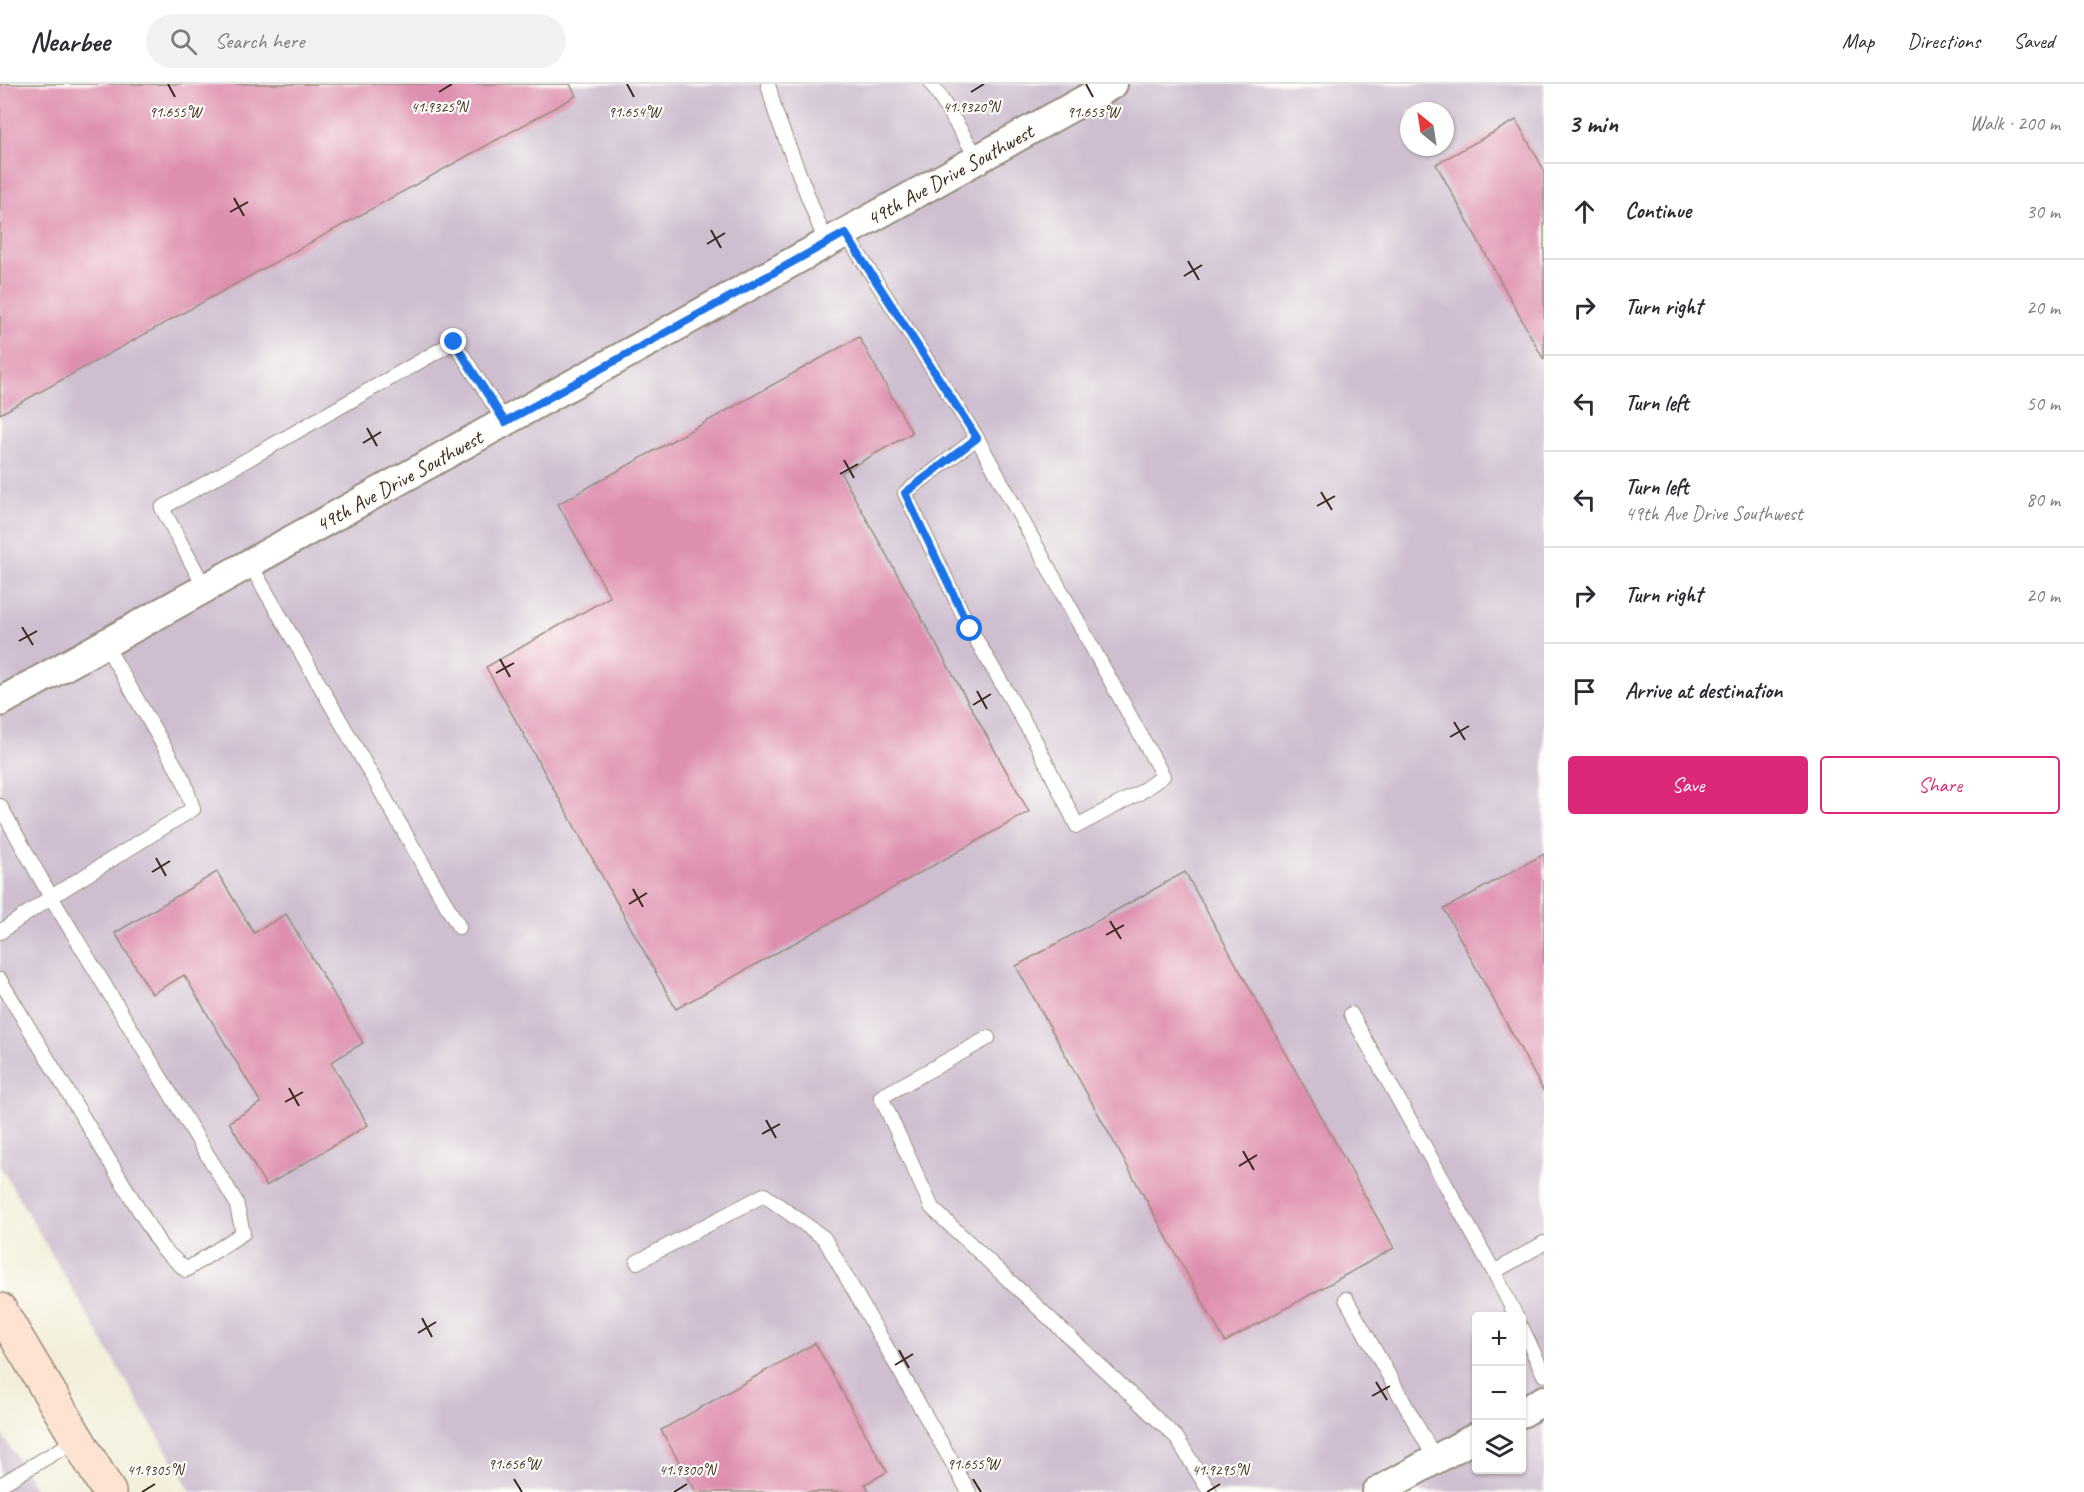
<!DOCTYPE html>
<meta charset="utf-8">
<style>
:root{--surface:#fff;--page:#f2f2f3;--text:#2b2b33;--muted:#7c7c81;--line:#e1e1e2;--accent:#db2777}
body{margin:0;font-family:Caveat,sans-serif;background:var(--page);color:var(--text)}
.controls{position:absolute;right:18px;bottom:18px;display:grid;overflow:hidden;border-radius:6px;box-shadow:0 2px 4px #0004}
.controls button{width:54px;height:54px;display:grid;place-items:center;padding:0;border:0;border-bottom:2px solid var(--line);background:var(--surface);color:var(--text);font:30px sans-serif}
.compass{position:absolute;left:1400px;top:18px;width:54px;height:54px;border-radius:50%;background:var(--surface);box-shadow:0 2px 4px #0004;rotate:330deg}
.stop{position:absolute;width:18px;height:18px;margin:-14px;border:4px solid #1a73e8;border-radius:50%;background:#fff}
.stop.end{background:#1a73e8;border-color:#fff;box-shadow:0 2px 6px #0008}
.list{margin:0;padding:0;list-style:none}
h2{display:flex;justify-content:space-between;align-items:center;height:78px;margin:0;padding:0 24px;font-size:26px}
h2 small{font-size:20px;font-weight:400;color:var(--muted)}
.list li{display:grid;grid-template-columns:39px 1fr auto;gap:18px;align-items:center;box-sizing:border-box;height:96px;padding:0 24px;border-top:2px solid var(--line)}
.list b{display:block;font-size:22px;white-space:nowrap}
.list p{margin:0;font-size:20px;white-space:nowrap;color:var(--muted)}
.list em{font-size:20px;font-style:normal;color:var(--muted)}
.actions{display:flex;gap:12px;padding:18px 24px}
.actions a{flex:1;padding:14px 0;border:2px solid var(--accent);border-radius:6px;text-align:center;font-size:21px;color:var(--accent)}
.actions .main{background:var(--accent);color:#fff}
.icon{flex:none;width:33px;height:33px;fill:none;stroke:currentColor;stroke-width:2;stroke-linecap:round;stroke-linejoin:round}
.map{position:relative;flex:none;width:1544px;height:1408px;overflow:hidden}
header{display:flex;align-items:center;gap:36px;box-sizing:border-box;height:84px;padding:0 30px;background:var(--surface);border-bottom:2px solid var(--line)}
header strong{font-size:28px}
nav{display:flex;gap:33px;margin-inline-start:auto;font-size:21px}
.search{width:420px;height:54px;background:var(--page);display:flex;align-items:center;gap:15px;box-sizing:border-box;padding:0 21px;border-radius:33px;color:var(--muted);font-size:22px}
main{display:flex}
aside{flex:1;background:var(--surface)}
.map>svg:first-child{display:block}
</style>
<header>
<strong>Nearbee</strong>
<div class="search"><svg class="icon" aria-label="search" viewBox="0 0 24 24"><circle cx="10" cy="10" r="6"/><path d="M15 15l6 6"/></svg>Search here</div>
<nav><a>Map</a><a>Directions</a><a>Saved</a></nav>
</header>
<main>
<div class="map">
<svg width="1544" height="1408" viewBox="0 0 1544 1408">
<rect width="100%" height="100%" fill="#fdfcf7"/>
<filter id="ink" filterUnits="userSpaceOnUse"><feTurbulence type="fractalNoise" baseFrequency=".0167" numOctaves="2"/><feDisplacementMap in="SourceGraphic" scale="12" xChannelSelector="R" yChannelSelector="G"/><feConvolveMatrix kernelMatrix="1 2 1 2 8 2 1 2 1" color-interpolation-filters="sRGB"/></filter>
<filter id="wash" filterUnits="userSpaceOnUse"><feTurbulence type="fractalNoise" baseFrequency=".008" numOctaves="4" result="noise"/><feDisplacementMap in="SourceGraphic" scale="24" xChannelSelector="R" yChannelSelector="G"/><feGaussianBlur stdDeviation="1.35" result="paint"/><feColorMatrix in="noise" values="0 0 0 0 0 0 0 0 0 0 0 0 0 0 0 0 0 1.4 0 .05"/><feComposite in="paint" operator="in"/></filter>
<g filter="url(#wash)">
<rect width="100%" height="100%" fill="#f3efda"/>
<path fill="#cebed0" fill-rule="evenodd" d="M 0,0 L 1544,0 L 1544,1408 L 191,1408 L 0,1082 ZM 1409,27 L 1445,27 L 1445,63 L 1409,63 ZM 1476,1232 L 1522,1232 L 1522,1386 L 1476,1386 Z
M 0,1346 L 37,1408 L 0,1408 Z"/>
<g id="blocks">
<path fill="#de8eae" d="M 0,0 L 570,0 L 576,12 L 0,330 Z
M 1516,36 L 1544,86 L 1544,276 L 1436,80 Z
M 859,253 L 912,349 L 841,389 L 1029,728 L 676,925 L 486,583 L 610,513 L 558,420 Z
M 1544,770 L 1544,1008 L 1444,825 Z
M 217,788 L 254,849 L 286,830 L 363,959 L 331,978 L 368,1041 L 266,1102 L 229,1038 L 261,1019 L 184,891 L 152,910 L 115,849 Z
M 1185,788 L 1394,1164 L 1225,1258 L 1016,882 Z
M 815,1259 L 887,1388 L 865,1400 L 870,1408 L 696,1408 L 661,1346 Z"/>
</g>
</g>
<g filter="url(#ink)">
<use href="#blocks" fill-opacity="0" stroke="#978c7c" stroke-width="1.5"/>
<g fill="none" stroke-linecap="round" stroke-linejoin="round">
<g stroke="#978c7c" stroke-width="16">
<path id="service" d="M 768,0 L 776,30 L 826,159
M 932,0 L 978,75
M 845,149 L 972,346 L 977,354 L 1163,692 L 1139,709 L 1077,742 L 1036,658 L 970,545 L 905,409 L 977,354
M 250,480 L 459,843
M 205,504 L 162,424 L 454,258 L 505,338
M 0,722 L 51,813 L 193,725 L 184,697 L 105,560
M 0,848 L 51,813 L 236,1118 L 243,1149 L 186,1186 L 162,1164 L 0,896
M 1351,930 L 1494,1188 L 1516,1232
M 988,954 L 881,1013 L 932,1124 L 1176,1353 L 1210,1408
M 637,1178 L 764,1111 L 824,1154 L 969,1408
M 1494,1188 L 1544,1159
M 1346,1215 L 1436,1376
M 1522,1244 L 1544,1291
M 0,1401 L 78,1355"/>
</g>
<g stroke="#978c7c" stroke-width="32">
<path id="minor" d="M 0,618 L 1113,0
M 1522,1329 L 1544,1316
M 1377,1408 L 1476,1353"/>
</g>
<g stroke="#978c7c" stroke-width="36">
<path id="secondary" d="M 0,1226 L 109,1408"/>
</g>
<use href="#service" stroke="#fff" stroke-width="14"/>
<use href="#minor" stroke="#fff" stroke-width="28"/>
<use href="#secondary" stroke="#fee3d2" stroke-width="33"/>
</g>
</g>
<g fill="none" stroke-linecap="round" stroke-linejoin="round" filter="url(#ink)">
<path stroke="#1a73e8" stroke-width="8" d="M 454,258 L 505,338 L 845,149 L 977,354 L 905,409 L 970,545"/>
</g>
<path fill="none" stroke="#3b2a1e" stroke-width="2" d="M 168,0 L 175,13M 627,0 L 634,13M 1086,0 L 1093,13M 439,8 L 452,0M 971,8 L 984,0M 234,114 L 244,132M 230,128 L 248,118M 711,146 L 721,164M 707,160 L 725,149M 1188,177 L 1199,196M 1184,192 L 1202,181M 367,344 L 377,362M 363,359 L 381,348M 844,376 L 854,394M 840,390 L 858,380M 1321,408 L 1332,426M 1317,422 L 1335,412M 22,543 L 33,561M 19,557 L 37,547M 500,575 L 510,593M 496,589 L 514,579M 977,607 L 987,625M 973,621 L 991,610M 1454,638 L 1465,656M 1450,653 L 1469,642M 156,774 L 166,792M 152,788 L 170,777M 633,805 L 643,823M 629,820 L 647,809M 1110,837 L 1121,855M 1106,851 L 1124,841M 289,1004 L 299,1022M 285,1018 L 303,1008M 766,1036 L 776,1054M 762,1050 L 780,1040M 1243,1067 L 1254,1086M 1239,1082 L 1257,1071M 422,1234 L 432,1253M 418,1249 L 436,1238M 899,1266 L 909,1284M 895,1281 L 913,1270M 1376,1298 L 1387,1316M 1372,1312 L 1390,1302M 514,1395 L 522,1408M 973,1395 L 981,1408M 142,1408 L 155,1400M 674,1408 L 687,1400M 1207,1408 L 1220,1400"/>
<g text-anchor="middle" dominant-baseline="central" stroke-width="4.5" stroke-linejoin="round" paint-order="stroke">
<g font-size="21" fill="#3b2a1e" stroke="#fdfcf7">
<text transform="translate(950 91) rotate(-29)">49th Ave Drive Southwest</text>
<text transform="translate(399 397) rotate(-29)">49th Ave Drive Southwest</text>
</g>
</g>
<g font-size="15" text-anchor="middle" fill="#3b2a1e" stroke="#fdfcf7" stroke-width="4.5" stroke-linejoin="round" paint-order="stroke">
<text x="439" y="28">41.9325°N</text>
<text x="971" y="28">41.9320°N</text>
<text x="175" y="33">91.655°W</text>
<text x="634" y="33">91.654°W</text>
<text x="1093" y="33">91.653°W</text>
<text x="514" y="1385">91.656°W</text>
<text x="973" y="1385">91.655°W</text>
<text x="155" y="1391">41.9305°N</text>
<text x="687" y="1391">41.9300°N</text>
<text x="1220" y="1391">41.9295°N</text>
</g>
</svg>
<div class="controls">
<button>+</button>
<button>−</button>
<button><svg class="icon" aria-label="layers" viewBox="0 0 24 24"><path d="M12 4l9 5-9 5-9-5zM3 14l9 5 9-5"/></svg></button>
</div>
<svg class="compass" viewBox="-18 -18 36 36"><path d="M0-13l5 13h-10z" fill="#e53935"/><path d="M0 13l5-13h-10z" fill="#7c7c81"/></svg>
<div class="stop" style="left:970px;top:545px"></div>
<div class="stop end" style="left:454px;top:258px"></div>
</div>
<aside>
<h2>3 min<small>Walk · 200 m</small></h2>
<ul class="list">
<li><svg class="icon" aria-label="ahead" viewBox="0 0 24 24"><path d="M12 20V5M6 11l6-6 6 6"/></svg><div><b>Continue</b></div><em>30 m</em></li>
<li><svg class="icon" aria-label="right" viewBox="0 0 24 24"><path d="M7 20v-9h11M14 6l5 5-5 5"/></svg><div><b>Turn right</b></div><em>20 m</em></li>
<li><svg class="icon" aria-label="left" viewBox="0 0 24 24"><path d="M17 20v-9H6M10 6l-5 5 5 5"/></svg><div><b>Turn left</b></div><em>50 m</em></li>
<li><svg class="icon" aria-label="left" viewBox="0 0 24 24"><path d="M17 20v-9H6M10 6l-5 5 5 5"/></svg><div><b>Turn left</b><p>49th Ave Drive Southwest</p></div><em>80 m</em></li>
<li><svg class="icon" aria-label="right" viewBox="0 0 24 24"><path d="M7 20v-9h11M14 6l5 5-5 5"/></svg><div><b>Turn right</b></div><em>20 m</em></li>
<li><svg class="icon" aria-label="arrive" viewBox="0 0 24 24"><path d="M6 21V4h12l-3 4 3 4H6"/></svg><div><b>Arrive at destination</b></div></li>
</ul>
<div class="actions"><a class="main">Save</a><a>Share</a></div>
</aside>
</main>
